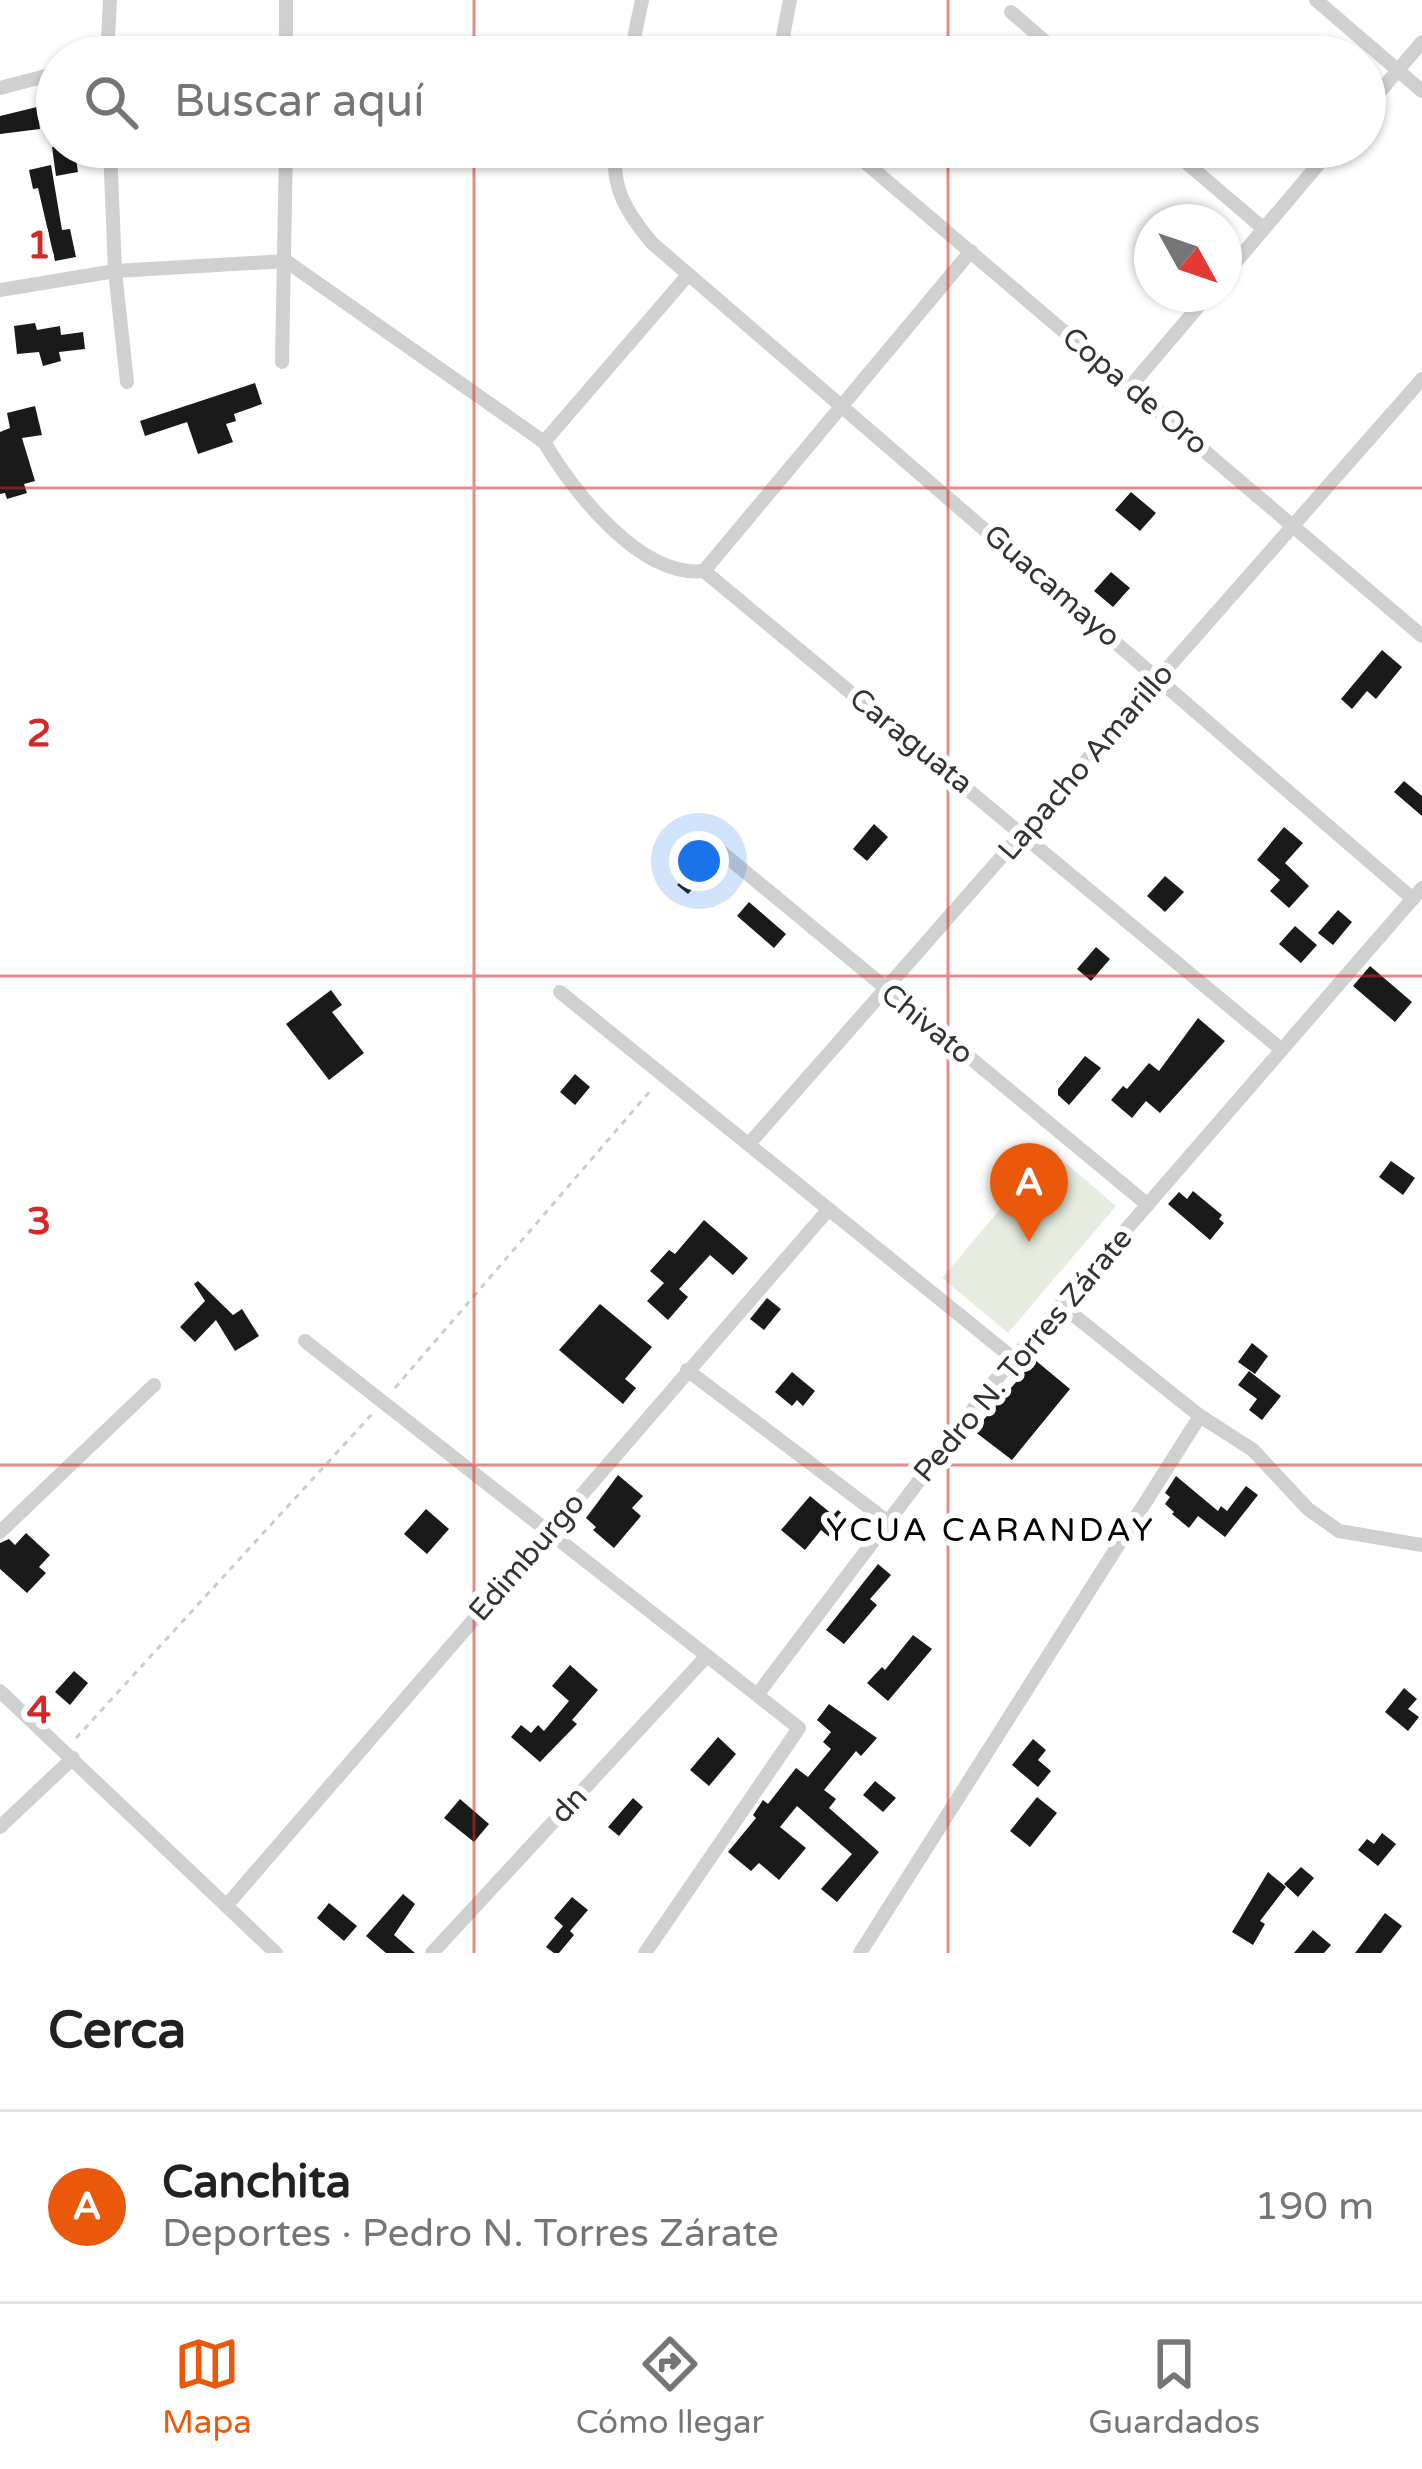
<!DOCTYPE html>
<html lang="es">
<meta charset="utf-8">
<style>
:root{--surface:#fff;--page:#f6f6f6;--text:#202124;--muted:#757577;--line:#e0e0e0;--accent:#ea580c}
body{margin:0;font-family:"Varela Round",sans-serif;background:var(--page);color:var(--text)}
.compass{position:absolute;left:1134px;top:204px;width:108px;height:108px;border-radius:50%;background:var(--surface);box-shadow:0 3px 9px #0004;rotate:130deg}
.you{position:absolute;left:699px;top:861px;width:42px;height:42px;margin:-30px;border:9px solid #fff;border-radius:50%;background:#1a73e8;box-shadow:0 0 0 18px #1a73e833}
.badge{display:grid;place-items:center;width:78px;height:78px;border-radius:50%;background:var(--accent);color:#fff;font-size:39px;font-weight:700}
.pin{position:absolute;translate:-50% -99px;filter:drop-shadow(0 3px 6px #0008)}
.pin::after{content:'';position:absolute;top:63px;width:42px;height:36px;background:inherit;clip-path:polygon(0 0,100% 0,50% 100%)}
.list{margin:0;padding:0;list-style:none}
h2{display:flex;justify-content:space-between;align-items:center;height:156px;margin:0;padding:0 48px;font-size:51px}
h2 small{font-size:39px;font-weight:400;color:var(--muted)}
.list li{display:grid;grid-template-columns:78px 1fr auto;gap:36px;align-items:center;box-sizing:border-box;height:192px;padding:0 48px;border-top:3px solid var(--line)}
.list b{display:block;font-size:45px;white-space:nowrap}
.list p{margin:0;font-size:39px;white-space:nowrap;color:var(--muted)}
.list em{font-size:39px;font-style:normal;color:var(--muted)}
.icon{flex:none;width:66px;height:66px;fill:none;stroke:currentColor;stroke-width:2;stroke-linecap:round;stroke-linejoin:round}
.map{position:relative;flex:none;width:1422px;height:1953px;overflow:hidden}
.search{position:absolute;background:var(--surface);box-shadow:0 3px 9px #0004;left:36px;right:36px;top:36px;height:132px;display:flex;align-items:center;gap:30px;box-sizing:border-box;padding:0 42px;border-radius:66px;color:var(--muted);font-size:45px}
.sheet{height:348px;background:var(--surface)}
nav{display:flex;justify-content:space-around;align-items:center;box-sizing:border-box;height:168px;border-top:3px solid var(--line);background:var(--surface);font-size:33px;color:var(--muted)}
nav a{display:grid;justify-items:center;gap:6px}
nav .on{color:var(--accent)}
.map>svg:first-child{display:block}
</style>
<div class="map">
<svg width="1422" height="1953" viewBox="0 0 1422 1953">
<rect width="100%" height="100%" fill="#fff"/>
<path fill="#e6ecdf" d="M 1050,1150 L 1116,1206 L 1008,1333 L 942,1278 Z"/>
<path fill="#1a1a1a" d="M 37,107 L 40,129 L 0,134 L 0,116 Z
M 52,147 L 74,147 L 78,172 L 56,176 Z
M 51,165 L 62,230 L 70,229 L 76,257 L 55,261 L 38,188 L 33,189 L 29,170 Z
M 35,323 L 37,330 L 60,326 L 61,335 L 83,332 L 85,349 L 59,352 L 61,361 L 43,366 L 39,352 L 17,354 L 14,326 Z
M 255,383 L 262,404 L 234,414 L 236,421 L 226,424 L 233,442 L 198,454 L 187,422 L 145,436 L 140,421 Z
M 35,406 L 42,435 L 22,438 L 35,481 L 24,484 L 27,493 L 7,499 L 5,493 L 0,494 L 0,432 L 10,428 L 7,413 Z
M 1131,492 L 1156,513 L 1140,531 L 1115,510 Z
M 1111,572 L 1130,588 L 1113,607 L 1094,591 Z
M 1382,650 L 1402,667 L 1376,699 L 1367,691 L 1352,709 L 1341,699 Z
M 1404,781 L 1422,796 L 1422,816 L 1394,792 Z
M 874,824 L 888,837 L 867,861 L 853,849 Z
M 1284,827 L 1303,843 L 1285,863 L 1309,886 L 1289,908 L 1270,891 L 1280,880 L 1257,860 Z
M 702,858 L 712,867 L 688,894 L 677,885 Z
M 1165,876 L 1184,892 L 1165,912 L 1147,896 Z
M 749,902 L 786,934 L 774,948 L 737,916 Z
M 1338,910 L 1352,922 L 1333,945 L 1318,933 Z
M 1295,926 L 1317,945 L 1301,963 L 1279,944 Z
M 1096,947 L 1110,959 L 1091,981 L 1077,969 Z
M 1370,966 L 1412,1002 L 1395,1022 L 1353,986 Z
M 331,990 L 342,1005 L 332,1012 L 364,1053 L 329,1080 L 286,1024 Z
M 1198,1018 L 1225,1041 L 1160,1113 L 1146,1101 L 1132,1118 L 1111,1100 L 1123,1086 L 1127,1089 L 1149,1063 L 1159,1071 Z
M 1085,1056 L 1101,1068 L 1069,1105 L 1058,1095 L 1058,1089 Z
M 575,1074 L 590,1087 L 575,1105 L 560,1092 Z
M 1391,1161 L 1415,1178 L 1403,1195 L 1379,1177 Z
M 1193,1191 L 1222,1215 L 1219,1219 L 1224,1223 L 1210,1240 L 1168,1204 L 1179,1192 L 1187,1199 Z
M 704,1220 L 748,1258 L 733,1275 L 710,1255 L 679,1289 L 688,1297 L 668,1320 L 647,1301 L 664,1283 L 650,1271 L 669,1250 L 675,1254 Z
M 198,1281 L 233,1315 L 242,1309 L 259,1336 L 235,1351 L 216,1320 L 195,1342 L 180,1327 L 205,1301 L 194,1284 Z
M 767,1298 L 781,1309 L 764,1330 L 750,1319 Z
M 600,1304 L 652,1347 L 625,1379 L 636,1388 L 623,1404 L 559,1350 Z
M 1252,1343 L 1268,1356 L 1255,1374 L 1238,1362 Z
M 1035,1360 L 1070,1389 L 1012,1460 L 974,1431 Z
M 1249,1371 L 1281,1396 L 1262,1420 L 1249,1410 L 1257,1399 L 1238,1385 Z
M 792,1372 L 815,1391 L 803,1406 L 797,1400 L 792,1406 L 775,1392 Z
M 618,1475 L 643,1496 L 632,1508 L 641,1516 L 614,1548 L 593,1530 L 596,1527 L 586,1518 Z
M 1176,1476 L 1218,1511 L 1221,1506 L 1227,1511 L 1246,1486 L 1258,1495 L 1225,1537 L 1198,1516 L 1189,1528 L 1172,1514 L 1174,1512 L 1165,1504 L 1170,1497 L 1165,1493 Z
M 810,1496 L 833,1515 L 838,1510 L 850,1520 L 833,1540 L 821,1530 L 805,1550 L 781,1530 Z
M 426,1509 L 449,1529 L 427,1554 L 404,1534 Z
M 26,1533 L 50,1555 L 39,1567 L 46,1573 L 27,1593 L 0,1569 L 0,1543 L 9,1539 L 15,1545 Z
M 878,1564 L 891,1575 L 870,1599 L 877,1605 L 844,1644 L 826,1630 Z
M 913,1635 L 932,1649 L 888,1701 L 867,1683 L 882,1667 L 885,1670 Z
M 570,1665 L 598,1690 L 572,1720 L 577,1724 L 540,1762 L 511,1737 L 521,1725 L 531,1733 L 538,1725 L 544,1731 L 569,1701 L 552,1686 Z
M 74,1671 L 88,1683 L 70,1705 L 55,1692 Z
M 1404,1688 L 1417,1699 L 1408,1709 L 1419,1717 L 1408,1731 L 1385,1712 Z
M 829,1704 L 877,1738 L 861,1756 L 856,1751 L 824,1790 L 836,1799 L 829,1808 L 879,1852 L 837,1902 L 821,1889 L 852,1854 L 797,1806 L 780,1827 L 806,1848 L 779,1880 L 759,1863 L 751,1871 L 728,1852 L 756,1818 L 753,1815 L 763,1800 L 768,1804 L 796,1768 L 808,1777 L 831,1749 L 823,1742 L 831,1732 L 817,1720 Z
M 718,1737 L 736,1754 L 709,1786 L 690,1770 Z
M 1033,1739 L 1046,1750 L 1038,1760 L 1051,1771 L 1038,1787 L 1012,1765 Z
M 875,1781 L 896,1798 L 883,1812 L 863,1795 Z
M 1037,1797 L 1057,1813 L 1030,1847 L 1010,1831 Z
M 633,1798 L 643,1807 L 619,1836 L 608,1827 Z
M 460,1799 L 489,1824 L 474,1842 L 444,1818 Z
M 1382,1833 L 1396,1844 L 1378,1866 L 1358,1850 L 1367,1839 L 1374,1844 Z
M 1301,1867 L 1314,1878 L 1298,1897 L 1284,1884 Z
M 1268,1872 L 1286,1887 L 1260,1921 L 1265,1924 L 1253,1945 L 1232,1932 Z
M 403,1894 L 415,1904 L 394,1935 L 415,1953 L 386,1953 L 366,1936 Z
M 572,1897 L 588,1910 L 570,1931 L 574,1935 L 559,1953 L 554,1953 L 546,1947 L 563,1926 L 554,1918 Z
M 329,1903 L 357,1926 L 344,1941 L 317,1918 Z
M 1385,1913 L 1402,1926 L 1381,1953 L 1355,1953 Z
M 1313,1930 L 1331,1945 L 1324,1953 L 1294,1953 Z"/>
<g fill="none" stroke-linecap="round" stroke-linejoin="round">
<path stroke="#cdcdcd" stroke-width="3" stroke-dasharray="6 6" stroke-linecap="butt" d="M 395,1388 L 651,1090
M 76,1738 L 373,1413"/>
<path stroke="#d0d0d0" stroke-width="14" d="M 286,0 L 286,57
M 1316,0 L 1422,91
M 1011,12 L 1063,57
M 107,57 L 110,0
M 630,57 L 642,0
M 779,57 L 790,0
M 0,88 L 57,73
M 1365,109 L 1422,42
M 110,147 L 115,271 L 127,382
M 616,147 C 610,187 627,213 652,243 L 1413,899
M 847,147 L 1422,636
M 1168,147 L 1264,229
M 1224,276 L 1333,147
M 0,290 L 115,271 L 286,261 L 544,442 C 574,492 640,578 704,571 L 1282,1050
M 282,362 L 286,147
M 1130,387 L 1209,294
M 544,442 L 688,275
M 704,571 L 971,251
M 708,841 L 1148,1205
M 560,992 L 1014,1359
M 749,1144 L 1422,379
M 1061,1305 L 1200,1416 L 1253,1450 L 1308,1509 L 1339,1531 L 1422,1545
M 305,1341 L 757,1695
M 687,1370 L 887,1521
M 0,1532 L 154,1385
M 0,1691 L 276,1953
M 0,1827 L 73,1758
M 226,1906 L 829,1209
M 432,1953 L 706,1657
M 645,1953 L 799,1728 L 757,1695 L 993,1383 L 1422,888
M 860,1953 L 1200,1416"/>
</g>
<path fill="none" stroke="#d62828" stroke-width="3" stroke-opacity="0.55" d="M 474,0 L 474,57M 948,0 L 948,57M 474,147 L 474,1953M 948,147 L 948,1953M 0,488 L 1422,488M 0,976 L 1422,976M 0,1465 L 1422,1465"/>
<g text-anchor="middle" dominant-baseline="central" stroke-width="12" stroke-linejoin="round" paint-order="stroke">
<g font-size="30" fill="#333" stroke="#fff">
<text transform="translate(1135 391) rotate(40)">Copa de Oro</text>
<text transform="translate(1052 586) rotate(41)">Guacamayo</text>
<text transform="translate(911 741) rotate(39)">Caraguata</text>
<text transform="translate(1086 762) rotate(-49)">Lapacho Amarillo</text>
<text transform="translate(927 1024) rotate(39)">Chivato</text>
<text transform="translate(1023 1355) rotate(-50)">Pedro N. Torres Zárate</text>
<text transform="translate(527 1557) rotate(-49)">Edimburgo</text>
<text transform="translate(569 1805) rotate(-47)">dn</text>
</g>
<g font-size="33" letter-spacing="3" fill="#000" stroke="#fff">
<text x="991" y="1530">YCUA CARANDAY</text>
</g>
</g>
<g font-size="39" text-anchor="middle" font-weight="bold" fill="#d62828" stroke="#fff" stroke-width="12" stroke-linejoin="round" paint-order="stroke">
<text x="39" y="258">1</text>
<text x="39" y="746">2</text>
<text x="39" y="1234">3</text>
<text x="39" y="1723">4</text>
</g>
</svg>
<svg class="compass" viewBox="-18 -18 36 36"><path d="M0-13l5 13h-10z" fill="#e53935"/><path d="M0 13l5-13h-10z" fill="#757577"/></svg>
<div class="you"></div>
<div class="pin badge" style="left:1029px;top:1242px">A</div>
<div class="search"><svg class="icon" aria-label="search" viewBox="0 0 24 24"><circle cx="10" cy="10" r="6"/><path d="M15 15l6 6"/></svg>Buscar aquí</div>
</div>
<section class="sheet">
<h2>Cerca<small></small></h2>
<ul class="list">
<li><span class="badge">A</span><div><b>Canchita</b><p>Deportes · Pedro N. Torres Zárate</p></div><em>190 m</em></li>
</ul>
</section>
<nav>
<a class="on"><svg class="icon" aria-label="map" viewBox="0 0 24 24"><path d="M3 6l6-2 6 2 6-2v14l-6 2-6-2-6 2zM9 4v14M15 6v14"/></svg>Mapa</a>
<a><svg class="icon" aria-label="directions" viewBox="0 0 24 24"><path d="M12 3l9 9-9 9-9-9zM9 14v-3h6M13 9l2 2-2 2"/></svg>Cómo llegar</a>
<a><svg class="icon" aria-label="saved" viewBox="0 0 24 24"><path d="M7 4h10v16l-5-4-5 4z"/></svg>Guardados</a>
</nav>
